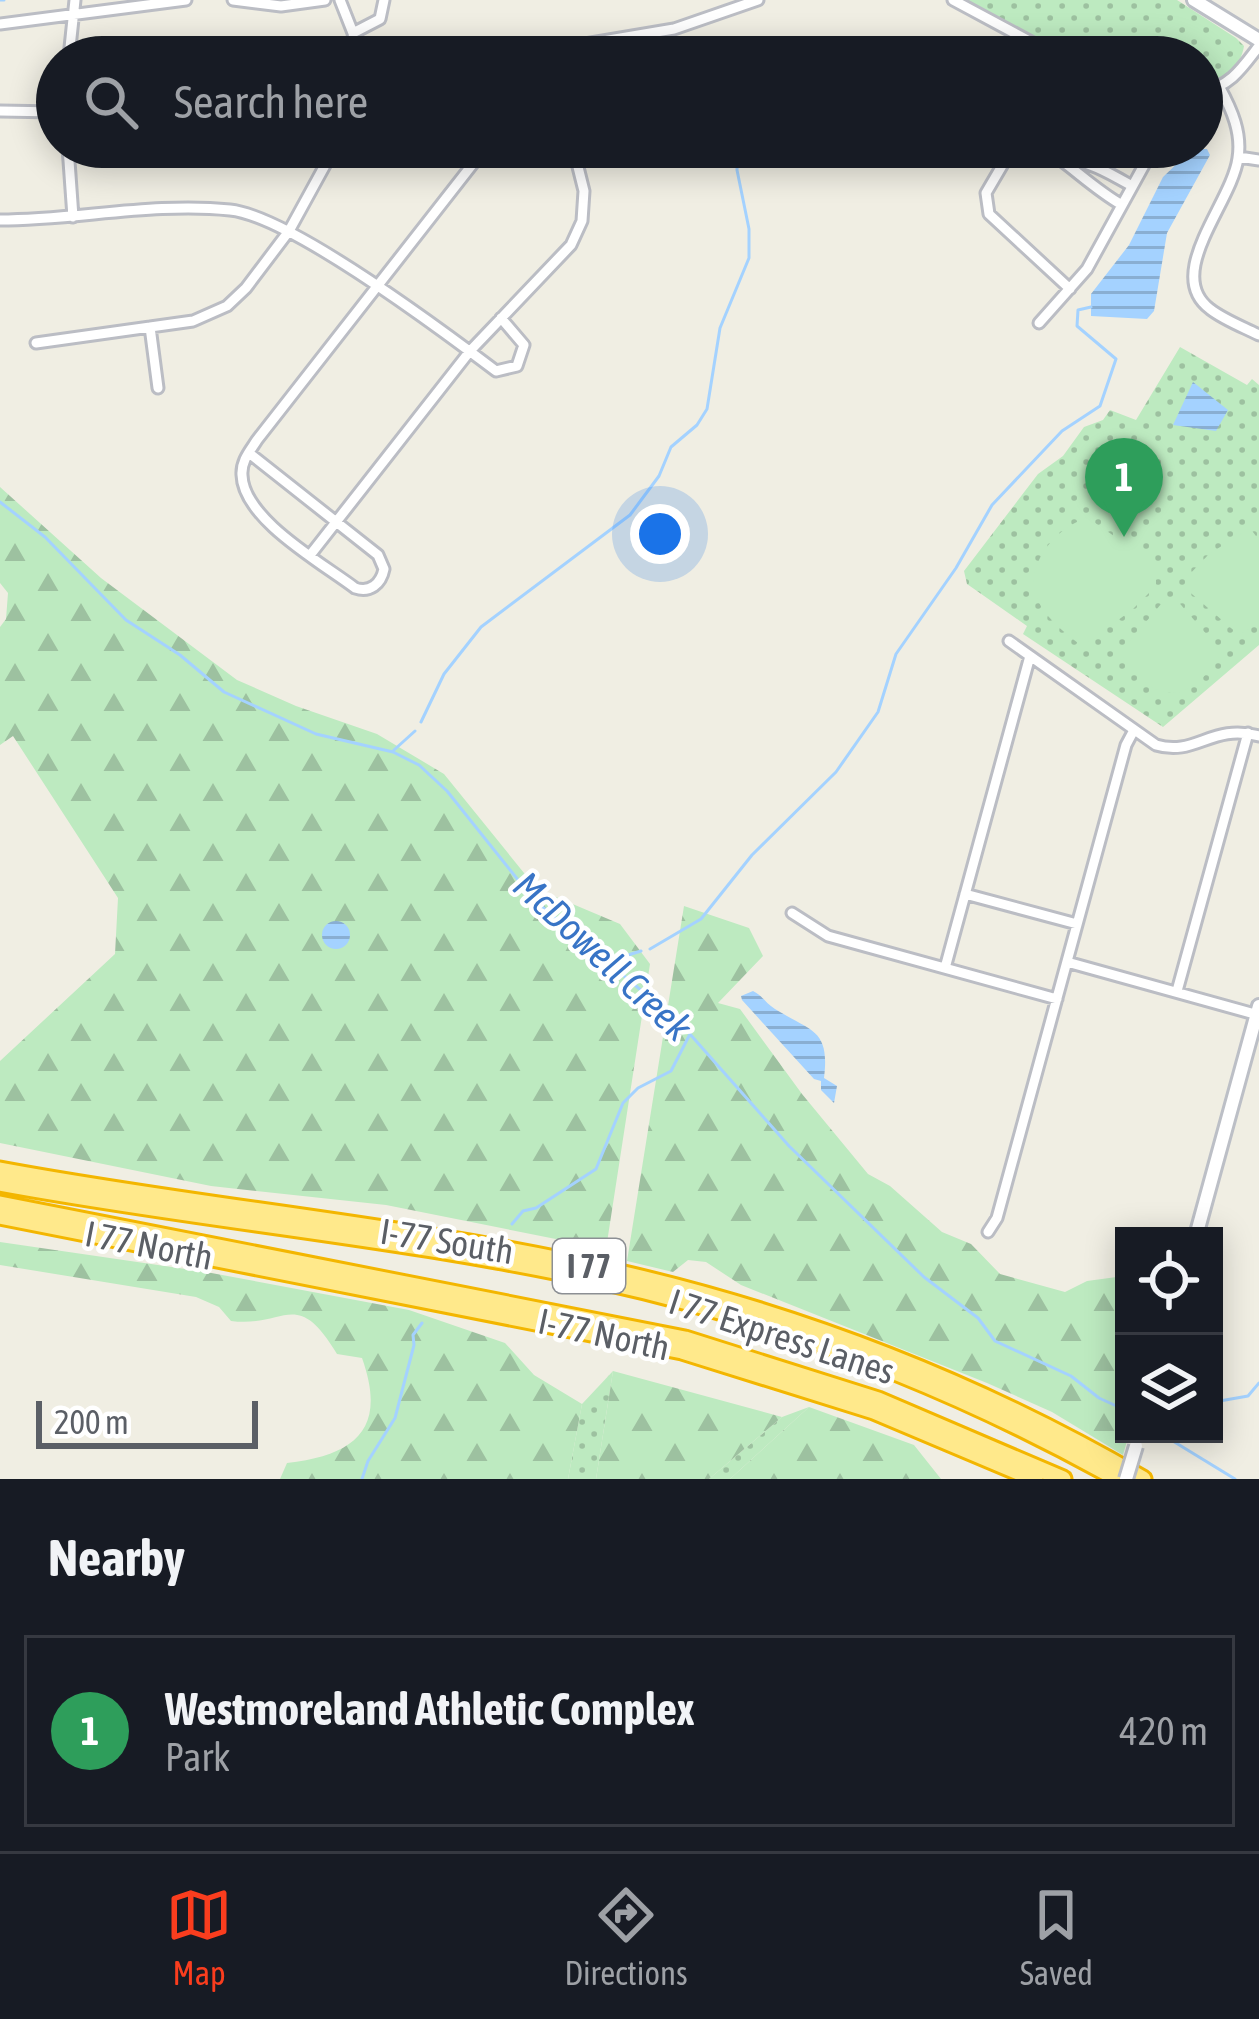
<!DOCTYPE html>
<style>
:root{--surface:#171b24;--page:#20242c;--text:#f1f3f6;--muted:#9ea1a6;--line:#363941;--accent:#fa3d1e}
body{margin:0;font-family:"Asap Condensed",sans-serif;background:var(--page);color:var(--text)}
.controls{position:absolute;right:36px;bottom:36px;display:grid;overflow:hidden;border-radius:0px;box-shadow:0 6px 30px #0003}
.controls button{width:108px;height:108px;display:grid;place-items:center;padding:0;border:0;border-bottom:3px solid var(--line);background:var(--surface);color:var(--text);font:60px sans-serif}
.scale{position:absolute;left:36px;bottom:30px;width:222px;box-sizing:border-box;padding-left:12px;border:6px solid #5b5f66;border-top:0;font-size:33px;line-height:42px;white-space:nowrap;color:#5b5f66;-webkit-text-stroke:9px #fff;paint-order:stroke}
.you{position:absolute;left:660px;top:534px;width:42px;height:42px;margin:-30px;border:9px solid #fff;border-radius:50%;background:#1a73e8;box-shadow:0 0 0 18px #1a73e833}
.badge{display:grid;place-items:center;width:78px;height:78px;border-radius:50%;background:var(--accent);color:#fff;font-size:39px;font-weight:700}
.pin{position:absolute;translate:-50% -99px;filter:drop-shadow(0 3px 6px #0008)}
.pin::after{content:'';position:absolute;top:63px;width:42px;height:36px;background:inherit;clip-path:polygon(0 0,100% 0,50% 100%)}
.list{margin:0;padding:0;list-style:none}
h2{display:flex;justify-content:space-between;align-items:center;height:156px;margin:0;padding:0 48px;font-size:51px}
h2 small{font-size:39px;font-weight:400;color:var(--muted)}
.list li{display:grid;grid-template-columns:78px 1fr auto;gap:36px;align-items:center;box-sizing:border-box;height:192px;margin:0 24px 24px;padding:0 24px;border:3px solid var(--line);border-radius:0px}
.list b{display:block;font-size:45px;white-space:nowrap}
.list p{margin:0;font-size:39px;white-space:nowrap;color:var(--muted)}
.list em{font-size:39px;font-style:normal;color:var(--muted)}
.icon{flex:none;width:66px;height:66px;fill:none;stroke:currentColor;stroke-width:2;stroke-linecap:round;stroke-linejoin:round}
.map{position:relative;flex:none;width:1259px;height:1479px;overflow:hidden}
.search{position:absolute;background:var(--surface);box-shadow:0 6px 30px #0003;left:36px;right:36px;top:36px;height:132px;display:flex;align-items:center;gap:30px;box-sizing:border-box;padding:0 42px;border-radius:66px;color:var(--muted);font-size:45px}
.sheet{height:372px;background:var(--surface)}
nav{display:flex;justify-content:space-around;align-items:center;box-sizing:border-box;height:168px;border-top:3px solid var(--line);background:var(--surface);font-size:33px;color:var(--muted)}
nav a{display:grid;justify-items:center;gap:6px}
nav .on{color:var(--accent)}
.map>svg:first-child{display:block}
</style>
<div class="map">
<svg width="1259" height="1479" viewBox="0 0 1259 1479">
<defs>
<pattern id="grass-dots" width="8" height="8" patternUnits="userSpaceOnUse" patternTransform="scale(3)"><rect width="8" height="8" fill="#bdeac0"/><path d="M2 2h.1M6 6h.1" fill="none" stroke="#9dc1a0" stroke-width="1.8" stroke-linecap="round"/></pattern>
<pattern id="forest-firs" width="22" height="20" patternUnits="userSpaceOnUse" patternTransform="scale(3)"><rect width="22" height="20" fill="#bdeac0"/><path d="M5 1l3.5 6h-7zM16 11l3.5 6h-7z" fill="#9dc1a0"/></pattern>
<pattern id="water-rules" width="6" height="5" patternUnits="userSpaceOnUse" patternTransform="scale(3)"><rect width="6" height="5" fill="#a4d2ff"/><path d="M0 2.5h6" fill="none" stroke="#89aed2"/></pattern>
</defs>
<rect width="100%" height="100%" fill="#f0eee3"/>
<path fill="url(#grass-dots)" d="M 964,0 L 1177,0 L 1236,38 L 1244,46 C 1241,68 1221,81 1202,86 L 1202,57 L 1076,57 L 1009,27 Z
M 1180,347 L 1247,385 L 1252,379 L 1259,385 L 1259,645 L 1163,727 L 1023,634 L 1027,626 L 967,584 L 964,571 L 1038,474 L 1063,456 L 1084,427 L 1103,420 L 1110,410 L 1136,420 Z
M 613,1371 L 596,1479 L 568,1479 L 582,1404 Z
M 809,1407 L 730,1479 L 709,1479 L 782,1417 Z"/>
<path fill="url(#forest-firs)" d="M 0,487 L 101,578 L 237,680 L 296,706 L 377,734 L 444,774 L 537,889 L 620,924 L 650,964 L 606,1249 L 386,1205 L 211,1186 L 0,1143 L 0,1061 L 115,954 L 118,898 L 13,736 L 0,745 L 0,627 L 6,619 L 8,593 L 0,583 Z
M 684,906 L 749,928 L 763,956 L 718,1003 L 740,1009 L 802,1094 L 868,1174 L 890,1186 L 942,1232 L 971,1244 L 1000,1274 L 1065,1292 L 1087,1281 L 1124,1276 L 1124,1434 L 1129,1434 L 1123,1455 L 1052,1412 L 987,1383 L 741,1285 L 706,1262 L 688,1260 L 673,1272 L 627,1261 Z
M 0,1242 L 206,1272 L 409,1310 L 505,1343 L 534,1375 L 582,1404 L 568,1479 L 280,1479 L 287,1463 C 357,1455 387,1428 362,1358 L 337,1354 C 296,1286 286,1328 231,1321 L 219,1307 L 196,1297 L 0,1265 Z
M 613,1371 L 782,1417 L 709,1479 L 596,1479 Z
M 809,1407 L 914,1445 L 941,1479 L 730,1479 Z"/>
<path fill="#bdeac0" d="M 1088,518 L 1130,547 L 1156,574 L 1156,586 L 1132,610 L 1082,646 C 1066,634 1044,617 1037,598 C 1024,564 1057,526 1088,518 Z
M 1250,528 L 1259,540 L 1259,623 L 1239,635 L 1185,588 L 1185,579 L 1209,554 Z
M 1166,598 L 1175,598 L 1222,652 C 1188,708 1155,705 1120,653 Z"/>
<path fill="url(#water-rules)" d="M 1199,149 L 1207,149 L 1210,155 L 1167,233 L 1154,311 L 1147,319 L 1091,316 L 1091,294 L 1129,245 L 1163,177 L 1188,153 Z
M 1193,382 L 1228,410 L 1216,431 L 1173,425 Z
M322 935a14 14 0 1 1 28 0a14 14 0 1 1-28 0Z
M 753,991 C 763,996 765,1003 775,1009 C 812,1032 830,1029 824,1078 L 837,1086 L 834,1103 L 821,1090 L 821,1081 L 814,1079 L 742,1000 L 741,996 Z"/>
<g fill="none" stroke-linecap="round" stroke-linejoin="round">
<path stroke="#a4d2ff" stroke-width="3" d="M 0,0 L 4,0
M 0,502 L 45,537 L 126,620 L 180,655 L 224,692 L 316,734 L 393,752 L 419,765 L 447,791 L 534,900 L 681,1024 L 789,1146 L 924,1277 L 978,1318 L 995,1341 L 1071,1376 L 1099,1398 L 1123,1409
M 421,722 L 444,674 L 481,627 L 630,515 L 659,476 L 671,447 L 697,425 L 707,409 L 720,328 L 749,258 L 749,229 L 737,170 L 738,147
M 394,750 L 415,731
M 650,949 L 701,919 L 752,855 L 836,772 L 878,712 L 896,654 L 956,568 L 992,505 L 1062,431 L 1100,406 L 1116,359 L 1077,326 L 1078,310 L 1091,307
M 609,961 L 641,951
M 512,1224 L 523,1211 L 536,1208 L 596,1169 L 623,1103 L 638,1088 L 671,1071 L 689,1036
M 1214,1402 L 1248,1396 L 1259,1383
M 1163,1435 L 1235,1479
M 362,1479 L 368,1461 L 395,1418 L 414,1345 L 413,1335 L 422,1323"/>
<g stroke="#bbbdc4" stroke-width="15">
<path id="street" d="M 233,0 L 281,6 L 325,0
M 340,0 L 353,33 L 356,57
M 953,0 L 1059,57
M 0,24 L 186,0
M 353,33 L 380,19 L 384,0
M 69,57 L 75,0
M 561,57 L 585,44 L 674,29 L 758,0
M 1220,88 C 1232,110 1242,133 1238,158 C 1232,203 1163,274 1210,309 C 1224,320 1243,327 1259,335
M 1202,92 C 1231,86 1242,68 1259,46
M 0,111 L 57,112
M 68,147 L 73,217
M 1013,147 L 986,193 L 989,214 L 1070,289
M 1042,147 C 1070,164 1092,188 1122,205
M 1239,157 L 1259,160
M 1063,159 C 1088,160 1111,174 1132,186
M 0,220 C 76,220 154,202 230,210 C 289,216 443,331 496,371 L 517,366 L 524,345 L 501,318
M 1039,323 L 1087,269 L 1154,147
M 150,327 L 158,388
M 36,343 L 193,321 L 227,306 L 246,288 L 289,231 L 335,147
M 249,453 L 378,555 L 384,569 C 381,584 370,593 355,588 C 322,563 243,519 242,475 C 241,461 250,451 257,440 L 486,147
M 311,554 L 470,351 L 571,245 L 582,221 L 584,191 L 573,147
M 1009,641 L 1156,745 C 1196,757 1211,723 1259,736
M 965,894 L 1077,924
M 792,913 L 828,936 L 1057,999
M 1067,962 L 1258,1015
M 945,968 L 1030,656
M 1177,991 L 1248,733
M 988,1232 L 997,1218 L 1126,745 L 1134,730"/>
</g>
<g stroke="#bcbfc6" stroke-width="18">
<path id="secondary" d="M 1194,0 L 1259,40
M 1196,1236 L 1259,1006"/>
</g>
<g stroke="#f3b600" stroke-width="21">
<path id="highway" d="M 0,1170 C 203,1208 410,1225 611,1271 C 797,1313 978,1383 1143,1479
M 0,1183 C 200,1220 403,1237 602,1281 C 783,1321 957,1389 1118,1479
M 0,1204 L 685,1339 L 878,1400 L 1063,1479
M 0,1216 L 682,1351 L 874,1411 L 1035,1479"/>
</g>
<use href="#street" stroke="#fff" stroke-width="9"/>
<use href="#secondary" stroke="#fff" stroke-width="12"/>
<use href="#highway" stroke="#ffe98b" stroke-width="15"/>
<g stroke="#bcbfc6" stroke-width="18" stroke-linecap="butt">
<path id="secondary-bridge" d="M 1126,1479 L 1136,1446"/>
</g>
<use href="#secondary-bridge" stroke="#fff" stroke-width="12"/>
</g>
<g text-anchor="middle" dominant-baseline="central" stroke-width="9" stroke-linejoin="round" paint-order="stroke">
<rect fill="#fff" stroke="#8c8f94" stroke-width="3" x="553" y="1239" width="72" height="54" rx="9"/>
<g font-size="33" font-weight="bold" fill="#5b5f66">
<text x="589" y="1266">I 77</text>
</g>
<g font-size="36" fill="#5b5f66" stroke="#fff">
<text transform="translate(447 1241) rotate(9)">I-77 South</text>
<text transform="translate(149 1245) rotate(11)">I 77 North</text>
<text transform="translate(604 1334) rotate(12)">I-77 North</text>
<text transform="translate(782 1336) rotate(18)">I 77 Express Lanes</text>
</g>
<g font-size="39" font-style="italic" fill="#3874c6" stroke="#fff">
<text transform="translate(603 956) rotate(43)">McDowell Creek</text>
</g>
</g>
</svg>
<div class="controls">
<button><svg class="icon" aria-label="locate" viewBox="0 0 24 24"><circle cx="12" cy="12" r="6"/><path d="M12 2v4M12 18v4M2 12h4M18 12h4"/></svg></button>
<button><svg class="icon" aria-label="layers" viewBox="0 0 24 24"><path d="M12 4l9 5-9 5-9-5zM3 14l9 5 9-5"/></svg></button>
</div>
<div class="scale">200 m</div>
<div class="you"></div>
<div class="pin badge" style="left:1124px;top:537px;background:#2e9e5b">1</div>
<div class="search"><svg class="icon" aria-label="search" viewBox="0 0 24 24"><circle cx="10" cy="10" r="6"/><path d="M15 15l6 6"/></svg>Search here</div>
</div>
<section class="sheet">
<h2>Nearby<small></small></h2>
<ul class="list">
<li><span class="badge" style="background:#2e9e5b">1</span><div><b>Westmoreland Athletic Complex</b><p>Park</p></div><em>420 m</em></li>
</ul>
</section>
<nav>
<a class="on"><svg class="icon" aria-label="map" viewBox="0 0 24 24"><path d="M3 6l6-2 6 2 6-2v14l-6 2-6-2-6 2zM9 4v14M15 6v14"/></svg>Map</a>
<a><svg class="icon" aria-label="directions" viewBox="0 0 24 24"><path d="M12 3l9 9-9 9-9-9zM9 14v-3h6M13 9l2 2-2 2"/></svg>Directions</a>
<a><svg class="icon" aria-label="saved" viewBox="0 0 24 24"><path d="M7 4h10v16l-5-4-5 4z"/></svg>Saved</a>
</nav>
